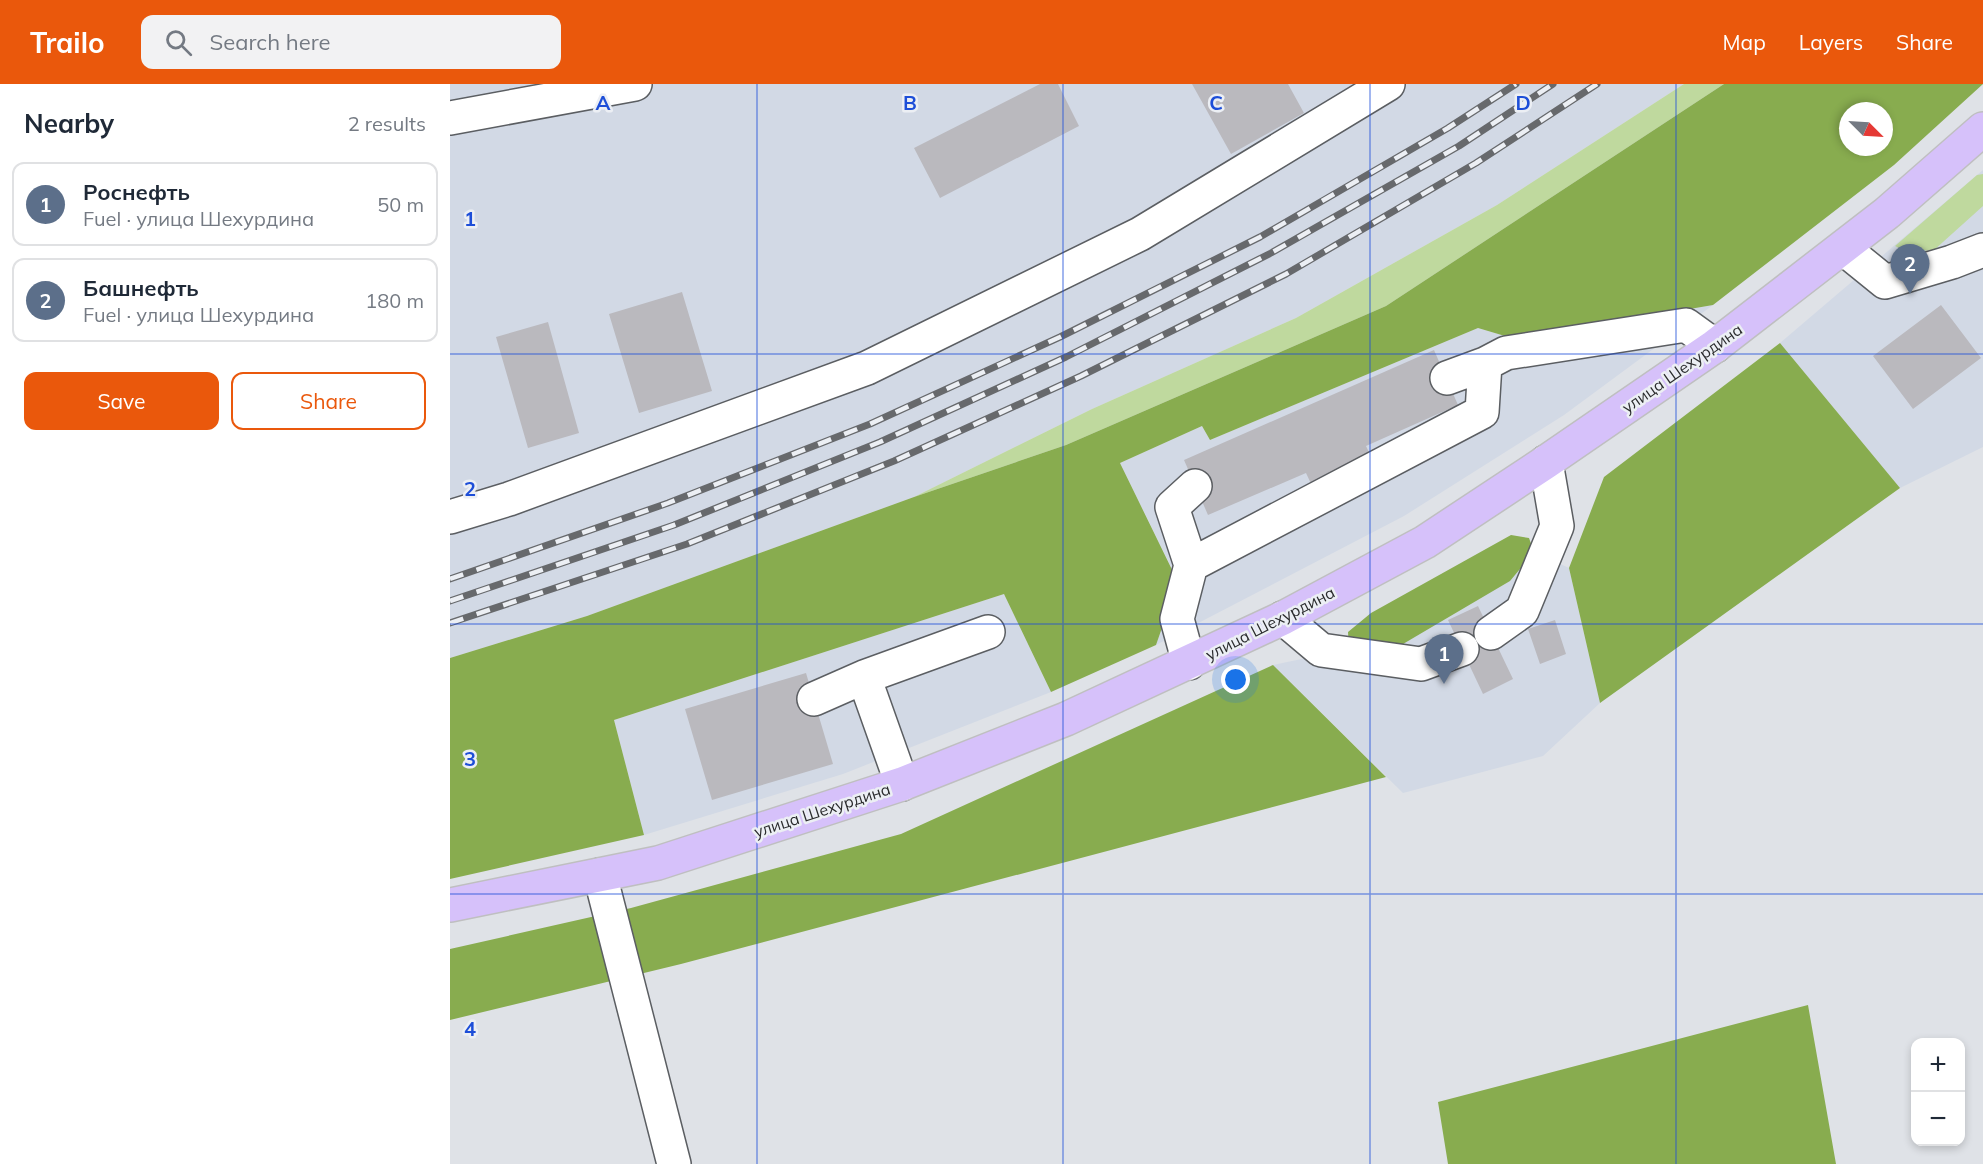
<!DOCTYPE html>
<meta charset="utf-8">
<style>
:root{--surface:#fff;--page:#f2f2f3;--text:#1f2937;--muted:#747a83;--line:#e0e1e3;--accent:#ea580c}
body{margin:0;font-family:Mulish,sans-serif;background:var(--page);color:var(--text)}
.controls{position:absolute;right:18px;bottom:18px;display:grid;overflow:hidden;border-radius:12px;box-shadow:0 3px 9px #0003}
.controls button{width:54px;height:54px;display:grid;place-items:center;padding:0;border:0;border-bottom:2px solid var(--line);background:var(--surface);color:var(--text);font:30px sans-serif}
.compass{position:absolute;left:1389px;top:18px;width:54px;height:54px;border-radius:50%;background:var(--surface);box-shadow:0 3px 9px #0003;rotate:114deg}
.you{position:absolute;left:786px;top:596px;width:21px;height:21px;margin:-15px;border:4px solid #fff;border-radius:50%;background:#1a73e8;box-shadow:0 0 0 9px #1a73e833}
.badge{display:grid;place-items:center;width:39px;height:39px;border-radius:50%;background:var(--accent);color:#fff;font-size:20px;font-weight:700}
.pin{position:absolute;translate:-50% -50px;filter:drop-shadow(0 2px 3px #0008)}
.pin::after{content:'';position:absolute;top:32px;width:21px;height:18px;background:inherit;clip-path:polygon(0 0,100% 0,50% 100%)}
.list{margin:0;padding:0;list-style:none}
h2{display:flex;justify-content:space-between;align-items:center;height:78px;margin:0;padding:0 24px;font-size:26px}
h2 small{font-size:20px;font-weight:400;color:var(--muted)}
.list li{display:grid;grid-template-columns:39px 1fr auto;gap:18px;align-items:center;box-sizing:border-box;height:84px;margin:0 12px 12px;padding:0 12px;border:2px solid var(--line);border-radius:12px}
.list b{display:block;font-size:22px;white-space:nowrap}
.list p{margin:0;font-size:20px;white-space:nowrap;color:var(--muted)}
.list em{font-size:20px;font-style:normal;color:var(--muted)}
.actions{display:flex;gap:12px;padding:18px 24px}
.actions a{flex:1;padding:14px 0;border:2px solid var(--accent);border-radius:12px;text-align:center;font-size:21px;color:var(--accent)}
.actions .main{background:var(--accent);color:#fff}
.icon{flex:none;width:33px;height:33px;fill:none;stroke:currentColor;stroke-width:2;stroke-linecap:round;stroke-linejoin:round}
.map{position:relative;flex:none;width:1533px;height:1080px;overflow:hidden}
header{display:flex;align-items:center;gap:36px;box-sizing:border-box;height:84px;padding:0 30px;background:var(--accent);color:#fff}
header strong{font-size:28px}
nav{display:flex;gap:33px;margin-inline-start:auto;font-size:21px}
.search{width:420px;height:54px;background:var(--page);display:flex;align-items:center;gap:15px;box-sizing:border-box;padding:0 21px;border-radius:12px;color:var(--muted);font-size:22px}
main{display:flex}
aside{flex:1;background:var(--surface)}
.map>svg:first-child{display:block}
</style>
<header>
<strong>Trailo</strong>
<div class="search"><svg class="icon" aria-label="search" viewBox="0 0 24 24"><circle cx="10" cy="10" r="6"/><path d="M15 15l6 6"/></svg>Search here</div>
<nav><a>Map</a><a>Layers</a><a>Share</a></nav>
</header>
<main>
<aside>
<h2>Nearby<small>2 results</small></h2>
<ul class="list">
<li><span class="badge" style="background:#5c6f8a">1</span><div><b>Роснефть</b><p>Fuel · улица Шехурдина</p></div><em>50 m</em></li>
<li><span class="badge" style="background:#5c6f8a">2</span><div><b>Башнефть</b><p>Fuel · улица Шехурдина</p></div><em>180 m</em></li>
</ul>
<div class="actions"><a class="main">Save</a><a>Share</a></div>
</aside>
<div class="map">
<svg width="1533" height="1080" viewBox="0 0 1533 1080">
<rect width="100%" height="100%" fill="#dfe2e7"/>
<path fill="#d2d9e5" d="M 0,0 L 1234,0 L 1047,121 L 846,234 L 642,325 L 464,413 L 137,532 L 0,574 Z
M 1533,86 L 1533,363 L 1450,404 L 1330,259 Z
M 1263,221 L 1114,331 L 954,432 L 706,561 L 728,497 L 670,379 L 752,342 L 760,356 L 1028,244 L 1065,255 Z
M 1084,468 L 1119,484 L 1150,619 L 1093,672 L 953,709 L 823,581 L 899,565 Z
M 554,510 L 601,608 L 393,690 L 194,751 L 164,636 Z"/>
<path fill="#bfd99e" d="M 1234,0 L 1274,0 L 936,222 L 616,361 L 464,413 L 642,325 L 846,234 L 1047,121 Z
M 1533,90 L 1533,122 L 1483,167 L 1451,165 L 1445,162 L 1527,91 Z"/>
<path fill="#88ac4f" fill-rule="evenodd" d="M 1274,0 L 1533,0 L 1444,81 L 1263,221 L 1065,255 L 1028,244 L 760,356 L 752,342 L 670,379 L 728,498 L 706,561 L 601,608 L 554,510 L 164,636 L 194,751 L 0,795 L 0,574 L 137,532 L 464,413 L 616,361 L 936,222 ZM 1398,27 L 1434,27 L 1434,63 L 1398,63 Z
M 1330,259 L 1450,404 L 1150,619 L 1119,484 L 1154,393 Z
M 1061,451 L 1079,454 L 1084,468 L 1060,497 L 953,560 L 919,574 L 899,565 L 898,548 L 921,529 Z
M 823,581 L 936,693 L 231,880 L 0,936 L 0,865 L 181,824 L 451,750 Z
M 1358,921 L 1386,1080 L 998,1080 L 988,1018 Z"/>
<path fill="#bab9be" d="M 590,0 L 608,0 L 629,42 L 490,114 L 464,64 Z
M 742,0 L 838,0 L 854,29 L 781,70 Z
M 232,208 L 262,307 L 189,329 L 159,230 Z
M 1491,221 L 1531,274 L 1463,325 L 1423,272 Z
M 98,238 L 129,349 L 78,364 L 46,253 Z
M 984,266 L 1008,321 L 916,362 L 924,379 L 864,406 L 856,389 L 758,431 L 734,376 Z
M 1028,522 L 1063,595 L 1033,610 L 998,536 Z
M 1105,536 L 1116,570 L 1090,580 L 1078,545 Z
M 356,589 L 383,680 L 262,716 L 235,625 Z"/>
<g fill="none" stroke-linecap="round" stroke-linejoin="round">
<g stroke="#5b5e62" stroke-width="36">
<path id="minor" d="M 0,34 L 185,0
M 1393,164 L 1435,198 L 1502,178 L 1533,166
M 997,294 L 1035,280 L 1056,269 L 1236,241 L 1265,262
M 0,433 L 59,415 L 417,284 L 690,150 L 938,0
M 741,481 L 722,423 L 745,402
M 833,534 L 871,566 L 971,580 L 1012,565
M 1041,549 L 1072,527 L 1107,442 L 1096,378
M 739,579 L 727,535 L 741,481 L 1032,328 L 1035,280
M 364,615 L 414,593
M 452,700 L 414,593 L 538,548
M 150,791 L 224,1080"/>
</g>
<g stroke="#bfbfc0" stroke-width="36">
<path id="major" d="M 0,821 L 208,779 L 452,700 L 616,635 L 833,534 L 975,458 L 1096,378 L 1265,262 L 1437,129 L 1533,45"/>
</g>
<use href="#minor" stroke="#fff" stroke-width="33"/>
<use href="#major" stroke="#d6c1fa" stroke-width="33"/>
<g stroke="#67696c" stroke-width="7">
<path id="rail" d="M 0,495 L 218,419 L 420,340 L 610,253 L 810,153 L 998,44 L 1066,0
M 0,517 L 224,441 L 430,358 L 616,273 L 821,169 L 1009,62 L 1103,0
M 0,539 L 237,460 L 444,377 L 631,292 L 836,190 L 1026,79 L 1147,0"/>
</g>
<use href="#rail" stroke="#eceff4" stroke-width="4.5" stroke-dasharray="14" stroke-linecap="butt"/>
</g>
<path fill="none" stroke="#1d4ed8" stroke-width="1.5" stroke-opacity="0.55" d="M 307,0 L 307,1080M 613,0 L 613,1080M 920,0 L 920,1080M 1226,0 L 1226,1080M 0,270 L 1533,270M 0,540 L 1533,540M 0,810 L 1533,810"/>
<g text-anchor="middle" dominant-baseline="central" stroke-width="5" stroke-linejoin="round" paint-order="stroke">
<g font-size="16" fill="#2a2b2d" stroke="#eceff4">
<text transform="translate(1232 284) rotate(-35)">улица Шехурдина</text>
<text transform="translate(820 539) rotate(-27)">улица Шехурдина</text>
<text transform="translate(372 726) rotate(-18)">улица Шехурдина</text>
</g>
</g>
<g font-size="20" text-anchor="middle" font-weight="bold" fill="#1d4ed8" stroke="#eceff4" stroke-width="5" stroke-linejoin="round" paint-order="stroke">
<text x="153" y="26">A</text>
<text x="460" y="26">B</text>
<text x="766" y="26">C</text>
<text x="1073" y="26">D</text>
<text x="20" y="142">1</text>
<text x="20" y="412">2</text>
<text x="20" y="682">3</text>
<text x="20" y="952">4</text>
</g>
</svg>
<div class="controls">
<button>+</button>
<button>−</button>
</div>
<svg class="compass" viewBox="-18 -18 36 36"><path d="M0-13l5 13h-10z" fill="#e53935"/><path d="M0 13l5-13h-10z" fill="#747a83"/></svg>
<div class="you"></div>
<div class="pin badge" style="left:994px;top:600px;background:#5c6f8a">1</div>
<div class="pin badge" style="left:1460px;top:210px;background:#5c6f8a">2</div>
</div>
</main>
